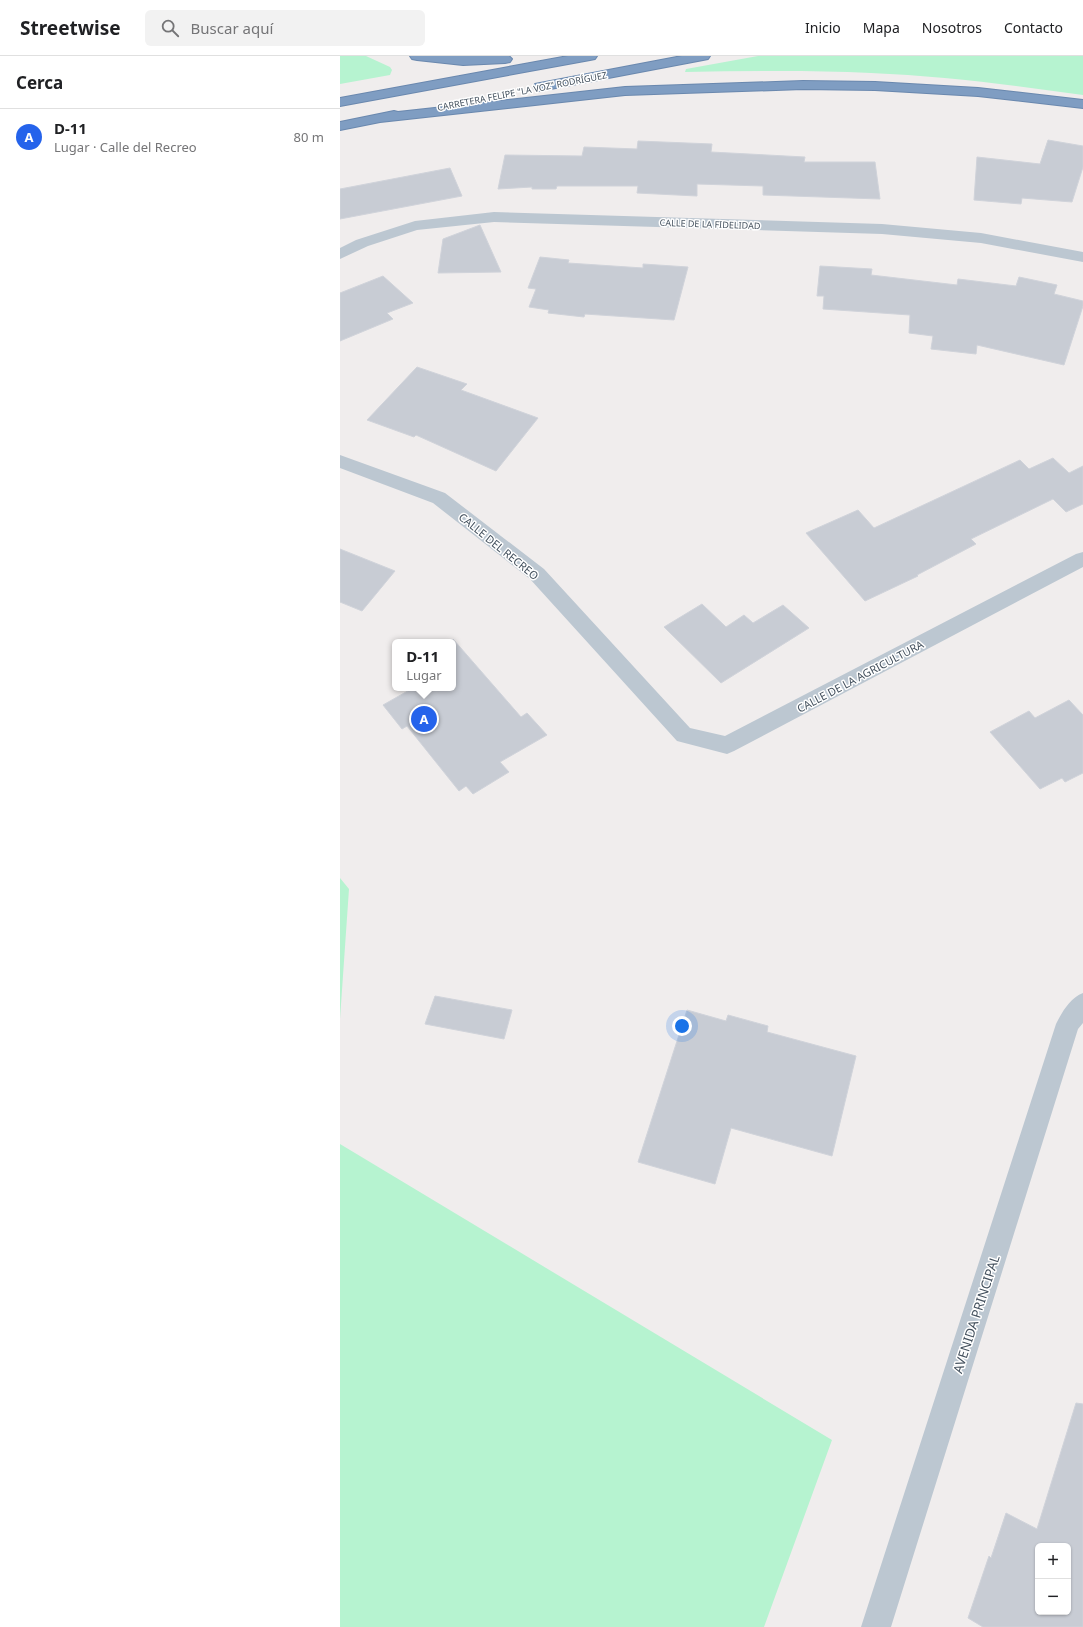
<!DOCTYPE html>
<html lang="es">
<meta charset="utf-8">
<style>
:root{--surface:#fff;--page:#f2f2f2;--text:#202124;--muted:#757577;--line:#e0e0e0;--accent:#2563eb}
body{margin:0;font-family:"Noto Sans",sans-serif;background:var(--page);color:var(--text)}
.controls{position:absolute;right:12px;bottom:12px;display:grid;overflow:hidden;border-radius:6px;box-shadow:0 1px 3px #0004}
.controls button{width:36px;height:36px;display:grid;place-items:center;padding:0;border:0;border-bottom:1px solid var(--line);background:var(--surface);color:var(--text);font:20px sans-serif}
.you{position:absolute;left:342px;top:970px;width:14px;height:14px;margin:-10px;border:3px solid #fff;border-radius:50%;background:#1a73e8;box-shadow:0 0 0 6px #1a73e833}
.badge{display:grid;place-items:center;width:26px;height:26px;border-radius:50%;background:var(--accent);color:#fff;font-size:13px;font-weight:700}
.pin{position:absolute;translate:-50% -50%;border:2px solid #fff;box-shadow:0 1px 4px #0006}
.popup{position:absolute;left:52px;top:583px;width:64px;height:52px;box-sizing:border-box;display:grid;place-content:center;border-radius:6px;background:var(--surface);filter:drop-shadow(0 1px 3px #0005);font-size:13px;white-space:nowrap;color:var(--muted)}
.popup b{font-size:15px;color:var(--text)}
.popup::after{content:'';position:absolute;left:50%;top:100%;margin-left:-8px;border:8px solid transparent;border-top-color:var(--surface)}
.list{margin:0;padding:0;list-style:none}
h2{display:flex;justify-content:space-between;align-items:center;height:52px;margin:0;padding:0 16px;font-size:17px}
h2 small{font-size:13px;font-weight:400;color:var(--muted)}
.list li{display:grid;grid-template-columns:26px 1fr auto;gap:12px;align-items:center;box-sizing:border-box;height:56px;padding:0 16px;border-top:1px solid var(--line)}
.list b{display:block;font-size:15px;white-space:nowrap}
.list p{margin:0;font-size:13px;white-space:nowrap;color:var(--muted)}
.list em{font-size:13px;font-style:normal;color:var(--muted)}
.icon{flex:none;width:22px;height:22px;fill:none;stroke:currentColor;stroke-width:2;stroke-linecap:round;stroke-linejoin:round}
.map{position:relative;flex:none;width:743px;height:1571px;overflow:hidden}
header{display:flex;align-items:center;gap:24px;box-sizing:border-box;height:56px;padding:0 20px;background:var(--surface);border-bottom:1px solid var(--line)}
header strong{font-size:19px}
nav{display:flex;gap:22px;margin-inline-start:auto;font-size:14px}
.search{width:280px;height:36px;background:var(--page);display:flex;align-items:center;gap:10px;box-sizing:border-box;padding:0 14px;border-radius:6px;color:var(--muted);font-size:15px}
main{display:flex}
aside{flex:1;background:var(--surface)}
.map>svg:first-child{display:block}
</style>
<header>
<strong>Streetwise</strong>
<div class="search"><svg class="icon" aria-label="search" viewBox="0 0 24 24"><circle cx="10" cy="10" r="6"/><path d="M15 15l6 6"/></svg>Buscar aquí</div>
<nav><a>Inicio</a><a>Mapa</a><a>Nosotros</a><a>Contacto</a></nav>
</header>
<main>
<aside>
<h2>Cerca<small></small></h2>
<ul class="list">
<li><span class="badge">A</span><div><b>D-11</b><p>Lugar · Calle del Recreo</p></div><em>80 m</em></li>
</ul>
</aside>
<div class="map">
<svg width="743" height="1571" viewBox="0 0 743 1571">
<rect width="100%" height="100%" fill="#f0eded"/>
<path fill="#b6f3d0" d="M 0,0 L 26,0 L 50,11 L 52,14 L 50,19 L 0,28 Z
M 418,0 L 743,0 L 743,39 C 673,29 602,20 531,17 C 469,14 407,15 345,16 L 346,13 Z
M 0,822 L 9,833 L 0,963 Z
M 0,1088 L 492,1384 L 424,1571 L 0,1571 Z"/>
<path fill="#c8ccd4" stroke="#d0d3da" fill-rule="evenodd" d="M 708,84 L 743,90 L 743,111 L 732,146 L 682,142 L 681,148 L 634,144 L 637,101 L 700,108 Z
M 298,85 L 372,88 L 371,96 L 465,101 L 464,106 L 535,106 L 540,143 L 423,139 L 423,130 L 357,128 L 357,140 L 297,137 L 298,130 L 217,130 L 216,133 L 192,133 L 192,131 L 158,133 L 165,99 L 242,100 L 244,91 L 297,93 Z
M 110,112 L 122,140 L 0,163 L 0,133 Z
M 140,169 L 161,216 L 98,217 L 103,183 Z
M 200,201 L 229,204 L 228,207 L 303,212 L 303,208 L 348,211 L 334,264 L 245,258 L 244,261 L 208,257 L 209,254 L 189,251 L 196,233 L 188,232 Z
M 480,210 L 532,213 L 531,219 L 617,229 L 618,223 L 676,230 L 679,221 L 717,229 L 714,238 L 743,245 L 743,250 L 724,309 L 637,289 L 636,298 L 591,293 L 593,280 L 569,277 L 570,259 L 483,253 L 484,240 L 477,240 Z
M 43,220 L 73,247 L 47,257 L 53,263 L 0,285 L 0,237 Z
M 77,311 L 127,328 L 121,334 L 198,362 L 156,415 L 76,379 L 74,381 L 27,364 Z
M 713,402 L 729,417 L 743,410 L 743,448 L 726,456 L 713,443 L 631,483 L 636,488 L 577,519 L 578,520 L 525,545 L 466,477 L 518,454 L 534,472 L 680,404 L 689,413 Z
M 0,493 L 55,515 L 22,555 L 0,546 Z
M 362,548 L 386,571 L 404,559 L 413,567 L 443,549 L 469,572 L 381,627 L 324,571 Z
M 113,583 L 181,661 L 187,657 L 207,679 L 160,706 L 169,716 L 133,738 L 126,730 L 119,735 L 67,670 L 62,673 L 43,649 L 73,632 L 113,632 Z
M 729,644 L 743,659 L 743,717 L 725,726 L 722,722 L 700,733 L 650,676 L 689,655 L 695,662 Z
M 95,940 L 172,954 L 164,983 L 85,968 Z
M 347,954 L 386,965 L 388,959 L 428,970 L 427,976 L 516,1000 L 492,1100 L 391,1072 L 375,1128 L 298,1106 Z
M 736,1347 L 743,1348 L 743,1571 L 643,1571 L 628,1562 L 649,1500 L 651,1502 L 666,1457 L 697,1473 ZM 698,1490 L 728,1490 L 728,1556 L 698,1556 Z"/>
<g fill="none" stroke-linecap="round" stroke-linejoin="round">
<g stroke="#6a88ae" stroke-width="2">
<path id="highway" d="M 70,0 L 169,0 L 172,3 L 170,6 L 165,7 L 123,9 L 77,4 L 72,3 Z
M 228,0 L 257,0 L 255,3 L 250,4 L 0,50 L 0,42 Z
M 342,0 L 370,0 L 368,3 L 363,4 L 200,35 L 195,34 L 193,31 L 195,28 L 200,27 Z
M 463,25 L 535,26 L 638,32 L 743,44 L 743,52 L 638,40 L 535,34 L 463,33 L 285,39 L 40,66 L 0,74 L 0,66 L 54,55 L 58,56 L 285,31 Z"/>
</g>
<path fill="#bcc7d1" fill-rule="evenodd" d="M 154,156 L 542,168 L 641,177 L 743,196 L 743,206 L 641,187 L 542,178 L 154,166 L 77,174 L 28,190 L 0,203 L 0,192 L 16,184 L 75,165 Z
M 0,399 L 105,437 L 204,513 L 350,672 L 385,680 L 736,498 L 743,496 L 743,511 L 394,695 L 387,698 L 337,685 L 190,523 L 93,447 L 0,412 Z
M 743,937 L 743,967 L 738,973 L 551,1571 L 521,1571 L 716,968 C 722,956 730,942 743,937 Z"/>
<use href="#highway" fill="#7f9dc2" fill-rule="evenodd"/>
</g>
<g text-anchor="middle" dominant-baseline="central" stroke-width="3" stroke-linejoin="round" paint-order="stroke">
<g font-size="9" fill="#43505d" stroke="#fff">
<text transform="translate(182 35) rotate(-11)">CARRETERA FELIPE "LA VOZ" RODRÍGUEZ</text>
<text transform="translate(370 168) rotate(2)">CALLE DE LA FIDELIDAD</text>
</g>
<g font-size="11" fill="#43505d" stroke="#fff">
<text transform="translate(159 490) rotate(39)">CALLE DEL RECREO</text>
<text transform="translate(520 620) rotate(-28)">CALLE DE LA AGRICULTURA</text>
</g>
<g font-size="13" fill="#43505d" stroke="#fff">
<text transform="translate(636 1258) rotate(-72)">AVENIDA PRINCIPAL</text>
</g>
</g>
</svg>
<div class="controls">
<button>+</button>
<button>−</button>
</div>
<div class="you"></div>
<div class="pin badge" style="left:84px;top:663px">A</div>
<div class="popup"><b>D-11</b>Lugar</div>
</div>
</main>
